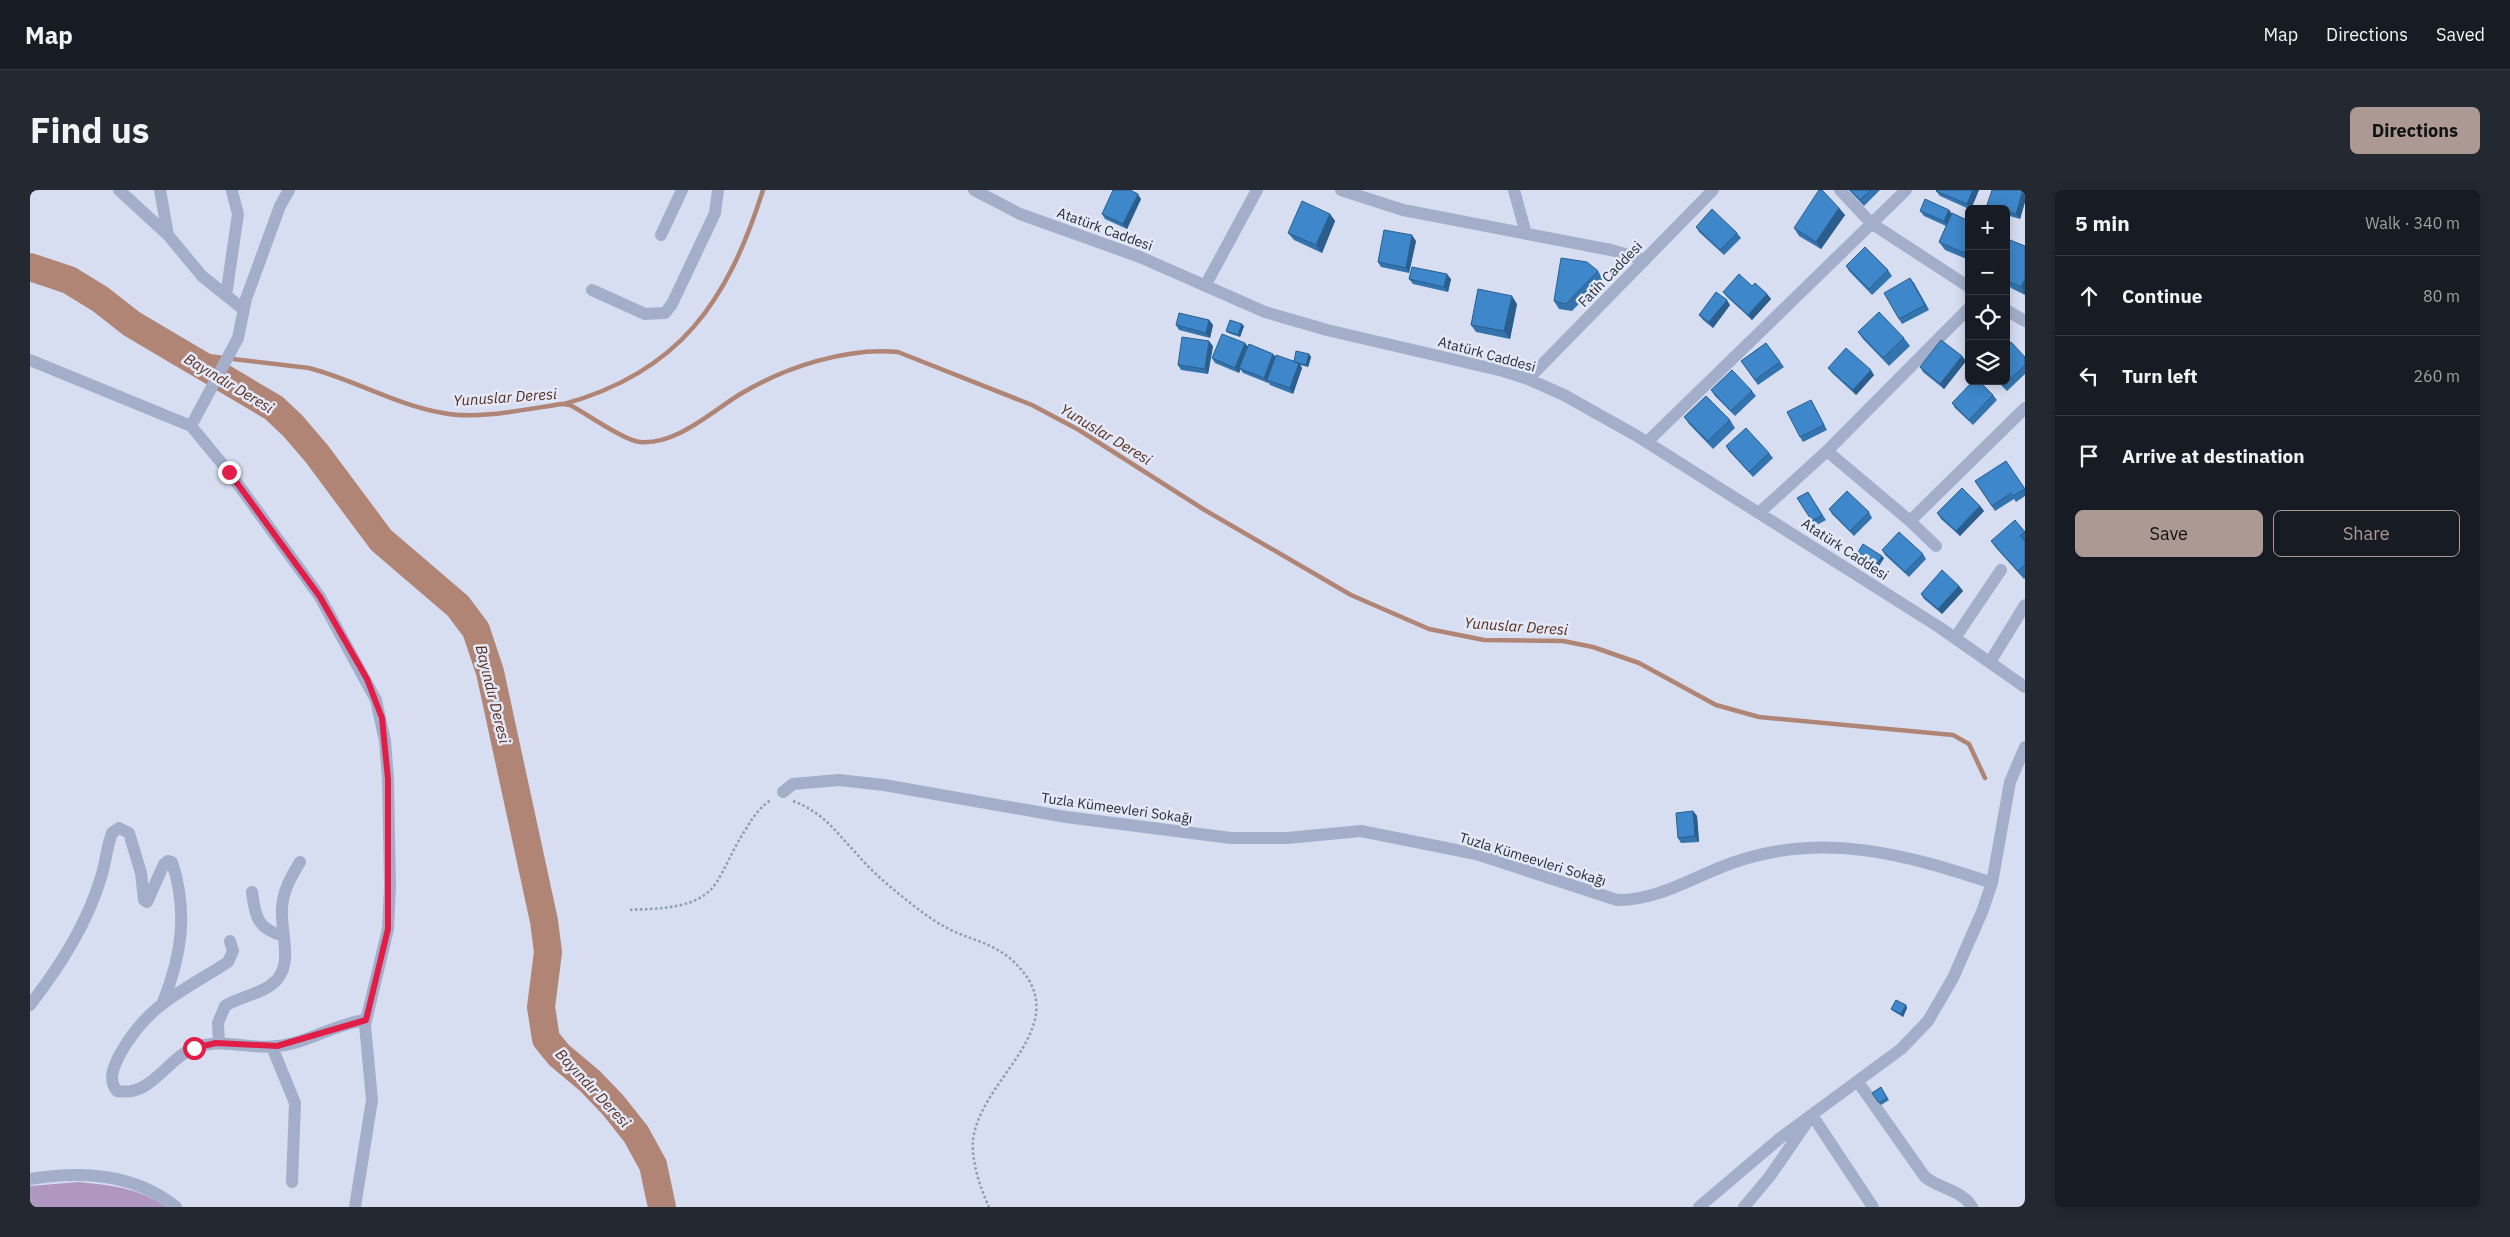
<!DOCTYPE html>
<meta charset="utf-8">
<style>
:root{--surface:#171b24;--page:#242831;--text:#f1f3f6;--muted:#9ea1a6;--line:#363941;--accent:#ac9993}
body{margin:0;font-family:"IBM Plex Sans",sans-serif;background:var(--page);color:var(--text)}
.controls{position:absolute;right:15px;top:15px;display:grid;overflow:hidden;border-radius:8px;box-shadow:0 2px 12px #0003}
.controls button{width:45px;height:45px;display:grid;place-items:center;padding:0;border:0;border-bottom:1px solid var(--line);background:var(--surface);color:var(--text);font:25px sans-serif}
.stop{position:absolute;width:15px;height:15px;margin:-11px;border:4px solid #e11d48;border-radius:50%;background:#fff}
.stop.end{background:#e11d48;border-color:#fff;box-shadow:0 1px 5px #0008}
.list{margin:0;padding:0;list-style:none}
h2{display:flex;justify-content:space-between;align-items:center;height:65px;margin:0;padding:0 20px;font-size:21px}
h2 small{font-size:16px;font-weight:400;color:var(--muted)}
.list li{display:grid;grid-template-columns:32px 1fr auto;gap:15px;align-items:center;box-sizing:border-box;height:80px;padding:0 20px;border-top:1px solid var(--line)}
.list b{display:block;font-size:19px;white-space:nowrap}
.list em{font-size:16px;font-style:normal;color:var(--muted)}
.actions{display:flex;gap:10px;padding:15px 20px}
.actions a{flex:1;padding:11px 0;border:1px solid var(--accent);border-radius:8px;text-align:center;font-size:18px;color:var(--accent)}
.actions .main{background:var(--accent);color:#111}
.icon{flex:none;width:28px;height:28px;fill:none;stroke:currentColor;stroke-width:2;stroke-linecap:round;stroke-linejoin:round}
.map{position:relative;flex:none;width:1995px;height:1017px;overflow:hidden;border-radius:8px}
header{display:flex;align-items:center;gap:30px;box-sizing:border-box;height:70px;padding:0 25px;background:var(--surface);border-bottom:1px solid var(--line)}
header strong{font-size:24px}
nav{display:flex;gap:28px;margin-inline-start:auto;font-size:18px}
.intro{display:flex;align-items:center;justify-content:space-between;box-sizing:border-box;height:120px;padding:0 30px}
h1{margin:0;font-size:35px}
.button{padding:12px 22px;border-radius:8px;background:var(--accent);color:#111;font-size:18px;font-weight:700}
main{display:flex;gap:30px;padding:0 30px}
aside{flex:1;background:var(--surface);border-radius:8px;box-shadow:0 2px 12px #0003}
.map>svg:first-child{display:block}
</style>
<header>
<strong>Map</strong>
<nav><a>Map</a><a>Directions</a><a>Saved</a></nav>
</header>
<div class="intro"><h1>Find us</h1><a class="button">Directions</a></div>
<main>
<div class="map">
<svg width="1995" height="1017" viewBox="0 0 1995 1017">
<rect width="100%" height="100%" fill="#d7def2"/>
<path fill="#af97c1" d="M 48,992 C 80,995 110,998 136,1017 L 0,1017 L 0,996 Z"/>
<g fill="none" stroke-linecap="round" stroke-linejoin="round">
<path stroke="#b08576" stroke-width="4.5" d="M 153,163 L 279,178 C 325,190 366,215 413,223 C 449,230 496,219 532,214 L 540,215 C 557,224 595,251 610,252 C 647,255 682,221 712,203 C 756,177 817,157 868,162 L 1002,215 L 1049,240 L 1173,319 L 1321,405 L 1399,439 L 1454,450 L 1533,451 L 1563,457 L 1609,473 L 1686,515 L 1729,527 L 1923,545 L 1939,554 L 1955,588
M 534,214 C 650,182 698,111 733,0"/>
<path stroke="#b08576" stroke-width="28" d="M 0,77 L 39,90 L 70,109 L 102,134 L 244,218 L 263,236 L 287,264 L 351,350 L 428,416 L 446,440 L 460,482 L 514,731 L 518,762 L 511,817 L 516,849 L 529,865 L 560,891 L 583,915 L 606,944 L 623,975 L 632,1017"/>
<path stroke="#8d9bb6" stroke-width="2.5" stroke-dasharray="2.5 2.5" stroke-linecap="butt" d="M 763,611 C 794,623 804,640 826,663 C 841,681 860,697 879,712 C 893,723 906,733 923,741 C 943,750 966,755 983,771 C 1049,832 956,884 944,944 C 939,965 950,998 959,1017
M 600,720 C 630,718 671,720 688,690 C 698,673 705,655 716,639 C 723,627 730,617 741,610"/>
<path stroke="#a3afca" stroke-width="12" d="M 89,0 L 138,45 L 172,86 L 213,119
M 130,0 L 138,45
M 944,0 L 990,24 L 1110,67 L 1235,122 L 1297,140 L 1473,181 L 1498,189 L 1534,205 L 1607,246 L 1909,437 L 1995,497
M 1311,0 L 1373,20 L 1581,60 L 1615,70
M 1484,0 L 1496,44
M 1810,0 L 1841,33 L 1939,97
M 631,45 L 652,0
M 1175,96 L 1227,0
M 562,100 L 615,124 L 635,123 L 642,114 L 685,23 L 688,0
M 196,106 L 208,24 L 202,1
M 1976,120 L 1995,131
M 0,170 L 161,236 L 199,282 L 290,407 L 346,510 L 355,551 L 358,589 L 360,696 L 358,739 L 335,835 L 342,910 L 325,1017
M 1498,189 L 1683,0
M 161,236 L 208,148 L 216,109 L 250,16 L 259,0
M 1617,252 L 1876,0
M 1797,261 L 1880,331 L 1906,356
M 1730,322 L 1797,261 L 1939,118
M 1880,331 L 1995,218
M 1925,448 L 1971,380
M 1960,472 L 1995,415
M 753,602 L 763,594 L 809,590 L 854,595 L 1036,627 L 1201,648 L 1257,648 L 1331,641 L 1446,664 L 1587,710 C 1627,711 1665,686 1702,673 C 1792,641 1875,664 1962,693
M 222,702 C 225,727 228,739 253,746
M 200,751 L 203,761 L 198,772 C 152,802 117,814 89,866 C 83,878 78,890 87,901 C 122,907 136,869 164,858 C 192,847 220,860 247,856 C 278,853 305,834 335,830
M 0,815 C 30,776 58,733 72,684 C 76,670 77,656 82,643 L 89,638 L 99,643 L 111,683 L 114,710 L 117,712 L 134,674 L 138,671 L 142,672 C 158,721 152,765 133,812
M 189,853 L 188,833 L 195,816 C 209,807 227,805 241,795 C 266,778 250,743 252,718 C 253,700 261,687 270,672
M 242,857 L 265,913 L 262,992
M 1828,892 L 1895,987 C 1910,999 1932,1000 1942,1017
M 0,989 C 51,981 104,983 146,1017
M 1669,1017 L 1749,949 L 1871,859 L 1898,831 L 1923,788 L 1952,722 L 1962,693 L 1980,592 L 1995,557
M 1714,1017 L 1740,986 L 1782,925 L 1843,1017"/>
</g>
<path fill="#3474ae" d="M 1819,0 L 1850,0 L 1834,16 Z
M 1907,0 L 1949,0 L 1941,19 L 1939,19 L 1910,6 L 1906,1 Z
M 1995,0 L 1995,12 L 1990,29 L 1976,25 L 1976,19 L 1960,19 L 1957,15 Z
M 1111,9 L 1097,39 L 1075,29 L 1072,24 Z
M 1809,18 L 1815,25 L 1791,59 L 1769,46 L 1764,38 Z
M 1919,20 L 1922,24 L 1939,31 L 1939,70 L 1915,60 L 1909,52 L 1916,36 L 1894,26 L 1890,21 Z
M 1300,24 L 1305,31 L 1292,63 L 1264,50 L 1258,43 Z
M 1666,37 L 1707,43 L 1711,48 L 1694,65 L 1669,42 Z
M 1386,51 L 1379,83 L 1351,77 L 1348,72 Z
M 1976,56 L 1995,56 L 1995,105 L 1981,98 L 1976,90 Z
M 1816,76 L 1858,80 L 1862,86 L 1842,105 L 1819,81 Z
M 1568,81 L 1573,89 L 1542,121 L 1529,119 L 1524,111 Z
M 1880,88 L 1899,120 L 1872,134 L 1869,129 Z
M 1379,89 L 1421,89 L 1418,102 L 1383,94 Z
M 1722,96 L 1737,104 L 1741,109 L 1722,130 L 1697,107 L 1693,102 Z
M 1487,114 L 1480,149 L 1446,142 L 1441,135 Z
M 1700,115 L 1683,138 L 1673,130 L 1669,125 Z
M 1179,130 L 1183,135 L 1180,148 L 1149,140 L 1146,135 Z
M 1214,136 L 1210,147 L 1198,143 L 1196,141 Z
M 1828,142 L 1874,148 L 1880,156 L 1859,176 L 1833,149 Z
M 1215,153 L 1218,157 L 1245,166 L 1264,171 L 1279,164 L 1281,167 L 1278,177 L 1270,175 L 1272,178 L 1263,204 L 1240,195 L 1238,192 L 1238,193 L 1213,183 L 1210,179 L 1209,183 L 1185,173 L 1182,168 Z
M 1736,153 L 1754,177 L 1728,195 L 1711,171 Z
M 1183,156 L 1178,184 L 1151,180 L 1148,175 Z
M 1995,167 L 1995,184 L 1977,201 L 1967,191 L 1976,191 Z
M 1936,171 L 1914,199 L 1893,182 L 1890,177 Z
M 1798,178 L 1844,185 L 1826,205 L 1802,183 Z
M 1681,200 L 1722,201 L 1726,206 L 1705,226 L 1685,206 Z
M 1963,205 L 1967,210 L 1943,235 L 1925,218 L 1922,213 Z
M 1781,210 L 1784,215 L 1797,240 L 1773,252 L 1770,247 Z
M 1654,227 L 1700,230 L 1705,238 L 1683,259 L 1659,234 Z
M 1696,256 L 1739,263 L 1743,268 L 1723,287 L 1699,261 Z
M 1976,271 L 1995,299 L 1995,306 L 1986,312 L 1984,309 L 1965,321 L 1945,291 Z
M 1781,307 L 1796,330 L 1785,336 L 1782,331 Z
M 1950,316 L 1954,321 L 1930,346 L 1911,329 L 1907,323 Z
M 1799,319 L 1839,322 L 1842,328 L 1824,346 L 1802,324 Z
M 1995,342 L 1995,388 L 1994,389 L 1966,358 L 1961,351 Z
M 1852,360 L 1893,364 L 1896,369 L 1879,387 L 1855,365 Z
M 1828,362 L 1854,368 L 1849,376 L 1830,364 Z
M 1929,396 L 1933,401 L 1912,424 L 1894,409 L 1891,404 Z
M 1663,621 L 1667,626 L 1669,652 L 1651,653 L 1648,648 Z
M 1876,815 L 1877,818 L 1873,827 L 1863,821 L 1861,819 Z
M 1851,897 L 1859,910 L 1851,915 L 1842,903 Z"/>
<path fill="#2b5e8d" d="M 1943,0 L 1949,0 L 1941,19 L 1940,19 L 1937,14 Z
M 1993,0 L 1995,0 L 1995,12 L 1990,29 L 1986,24 Z
M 1108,4 L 1111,9 L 1097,39 L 1093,34 Z
M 1809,18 L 1815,25 L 1791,59 L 1786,52 Z
M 1919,20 L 1923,25 L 1917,37 L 1914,31 Z
M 1300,24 L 1305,31 L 1292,63 L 1286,55 Z
M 1382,45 L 1386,51 L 1379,83 L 1376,78 Z
M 1417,84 L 1421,89 L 1418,102 L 1414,97 Z
M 1880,88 L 1884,93 L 1899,120 L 1895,115 Z
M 1995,89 L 1995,104 L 1991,97 Z
M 1737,104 L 1741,109 L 1722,130 L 1718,125 Z
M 1482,106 L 1487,114 L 1480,149 L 1474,141 Z
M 1697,110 L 1700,115 L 1683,138 L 1679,132 Z
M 1179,130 L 1183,135 L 1180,148 L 1176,143 Z
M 1212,134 L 1214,136 L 1210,147 L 1208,145 Z
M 1179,151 L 1183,156 L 1178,184 L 1175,179 Z
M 1215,153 L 1219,158 L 1209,183 L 1205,178 Z
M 1243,164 L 1247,169 L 1237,190 L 1238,193 L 1234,188 Z
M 1279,164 L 1281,167 L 1278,177 L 1276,175 Z
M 1932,166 L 1936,171 L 1914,199 L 1910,194 Z
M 1269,173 L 1272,178 L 1263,204 L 1260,198 Z
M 1841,180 L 1844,185 L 1826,205 L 1823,200 Z
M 1950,316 L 1954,321 L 1930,346 L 1926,341 Z
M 1852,366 L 1854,368 L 1849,376 L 1847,374 Z
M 1929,396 L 1933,401 L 1912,424 L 1908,419 Z
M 1663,621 L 1667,626 L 1669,652 L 1665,646 Z
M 1876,815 L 1877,818 L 1873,827 L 1871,824 Z"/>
<path fill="#3d87ca" stroke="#2b5e8d" d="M 1083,0 L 1100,0 L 1108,4 L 1093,34 L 1072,24 Z
M 1789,0 L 1792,0 L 1809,18 L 1786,52 L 1764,38 Z
M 1820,0 L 1841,0 L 1830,10 Z
M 1907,0 L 1943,0 L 1937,14 L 1906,1 Z
M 1962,0 L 1993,0 L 1986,24 L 1976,21 L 1976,19 L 1969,19 L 1957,15 Z
M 1895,9 L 1919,20 L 1914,31 L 1890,21 Z
M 1272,11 L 1300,24 L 1286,55 L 1258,43 Z
M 1682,19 L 1707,43 L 1690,60 L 1666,37 Z
M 1922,23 L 1939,31 L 1939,65 L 1909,52 Z
M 1354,40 L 1382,45 L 1376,78 L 1348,72 Z
M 1980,50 L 1995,56 L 1995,89 L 1991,97 L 1976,90 L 1978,86 L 1976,84 L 1976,56 Z
M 1835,57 L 1858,80 L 1839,99 L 1816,76 Z
M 1531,68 L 1557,72 L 1568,81 L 1536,114 L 1524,111 Z
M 1382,77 L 1417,84 L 1414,97 L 1379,89 Z
M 1709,84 L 1722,96 L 1725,93 L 1737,104 L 1718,125 L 1693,102 Z
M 1880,88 L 1895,115 L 1869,129 L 1854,103 Z
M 1448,99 L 1482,106 L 1474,141 L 1441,135 Z
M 1686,102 L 1697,110 L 1679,132 L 1669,125 Z
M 1849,122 L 1874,148 L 1853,168 L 1828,142 Z
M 1149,123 L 1179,130 L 1176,143 L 1146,135 Z
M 1200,130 L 1212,134 L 1208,145 L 1196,141 Z
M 1192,144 L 1215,153 L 1205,178 L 1182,168 Z
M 1152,147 L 1179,151 L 1175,179 L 1148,175 Z
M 1911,150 L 1932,166 L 1910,194 L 1890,177 Z
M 1981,152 L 1995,167 L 1995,175 L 1973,196 L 1969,191 L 1976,191 L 1976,156 Z
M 1736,153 L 1750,172 L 1725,190 L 1711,171 Z
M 1219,154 L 1243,164 L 1234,188 L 1209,178 Z
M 1816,158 L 1841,180 L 1823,200 L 1798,178 Z
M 1266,161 L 1279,164 L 1276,175 L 1264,172 Z
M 1246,165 L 1269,173 L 1260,198 L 1237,190 Z
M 1702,180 L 1722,201 L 1701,221 L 1681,200 Z
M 1943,191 L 1949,191 L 1963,205 L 1939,230 L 1922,213 Z
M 1676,206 L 1700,230 L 1678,251 L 1654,227 Z
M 1781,210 L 1794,235 L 1770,247 L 1757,222 Z
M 1716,238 L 1739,263 L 1719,282 L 1696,256 Z
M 1976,271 L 1995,299 L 1983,306 L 1981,303 L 1962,316 L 1945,291 Z
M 1932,298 L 1950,316 L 1926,341 L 1907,323 Z
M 1817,301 L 1839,322 L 1820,341 L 1799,319 Z
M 1778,302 L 1792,325 L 1782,331 L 1767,308 Z
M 1985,330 L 1995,342 L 1990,346 L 1995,351 L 1995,375 L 1988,381 L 1961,351 Z
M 1869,342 L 1893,364 L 1875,382 L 1852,360 Z
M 1833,354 L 1852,366 L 1847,374 L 1828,362 Z
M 1912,380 L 1929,396 L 1908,419 L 1891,404 Z
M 1663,621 L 1665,646 L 1648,648 L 1646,623 Z
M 1866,810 L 1876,815 L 1871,824 L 1861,819 Z
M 1851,897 L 1857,908 L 1849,913 L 1842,903 Z"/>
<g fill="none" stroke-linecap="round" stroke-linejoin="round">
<path stroke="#e11d48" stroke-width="6" d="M 164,858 L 186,853 L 247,856 L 336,830 L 358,739 L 358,589 L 352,528 L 337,489 L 290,407 L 199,282"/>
</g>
<g text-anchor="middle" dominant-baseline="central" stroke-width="5" stroke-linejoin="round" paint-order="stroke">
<g font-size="14" fill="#252c35" stroke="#e4e9f9">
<text transform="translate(1075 39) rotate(20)">Atatürk Caddesi</text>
<text transform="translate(1580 84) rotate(-46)">Fatih Caddesi</text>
<text transform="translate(1457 164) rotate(15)">Atatürk Caddesi</text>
<text transform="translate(1815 359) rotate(33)">Atatürk Caddesi</text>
<text transform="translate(1087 618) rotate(8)">Tuzla Kümeevleri Sokağı</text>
<text transform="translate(1503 669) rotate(17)">Tuzla Kümeevleri Sokağı</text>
</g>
<g font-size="15" font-style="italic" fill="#572c1a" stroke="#e4e9f9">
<text transform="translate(199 193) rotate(31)">Bayındır Deresi</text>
<text transform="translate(475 207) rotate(-4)">Yunuslar Deresi</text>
<text transform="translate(1076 244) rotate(31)">Yunuslar Deresi</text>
<text transform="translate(1486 436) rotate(4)">Yunuslar Deresi</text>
<text transform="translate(463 504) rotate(76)">Bayındır Deresi</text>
<text transform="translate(563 898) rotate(47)">Bayındır Deresi</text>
</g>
</g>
</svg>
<div class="controls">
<button>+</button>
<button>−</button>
<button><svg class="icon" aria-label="locate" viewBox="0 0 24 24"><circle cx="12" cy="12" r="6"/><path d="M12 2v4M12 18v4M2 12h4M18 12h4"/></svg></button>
<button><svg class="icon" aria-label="layers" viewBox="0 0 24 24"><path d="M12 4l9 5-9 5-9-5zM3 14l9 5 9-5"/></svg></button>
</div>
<div class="stop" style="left:164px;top:858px"></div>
<div class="stop end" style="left:199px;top:282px"></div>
</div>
<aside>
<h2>5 min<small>Walk · 340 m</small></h2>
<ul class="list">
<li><svg class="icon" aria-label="ahead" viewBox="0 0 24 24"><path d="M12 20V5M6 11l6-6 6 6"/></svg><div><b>Continue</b></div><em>80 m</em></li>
<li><svg class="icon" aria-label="left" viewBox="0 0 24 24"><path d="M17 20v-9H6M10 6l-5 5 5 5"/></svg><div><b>Turn left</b></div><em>260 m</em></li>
<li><svg class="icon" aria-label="arrive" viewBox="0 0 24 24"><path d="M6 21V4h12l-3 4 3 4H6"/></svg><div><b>Arrive at destination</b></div></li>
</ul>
<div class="actions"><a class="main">Save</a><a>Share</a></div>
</aside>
</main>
